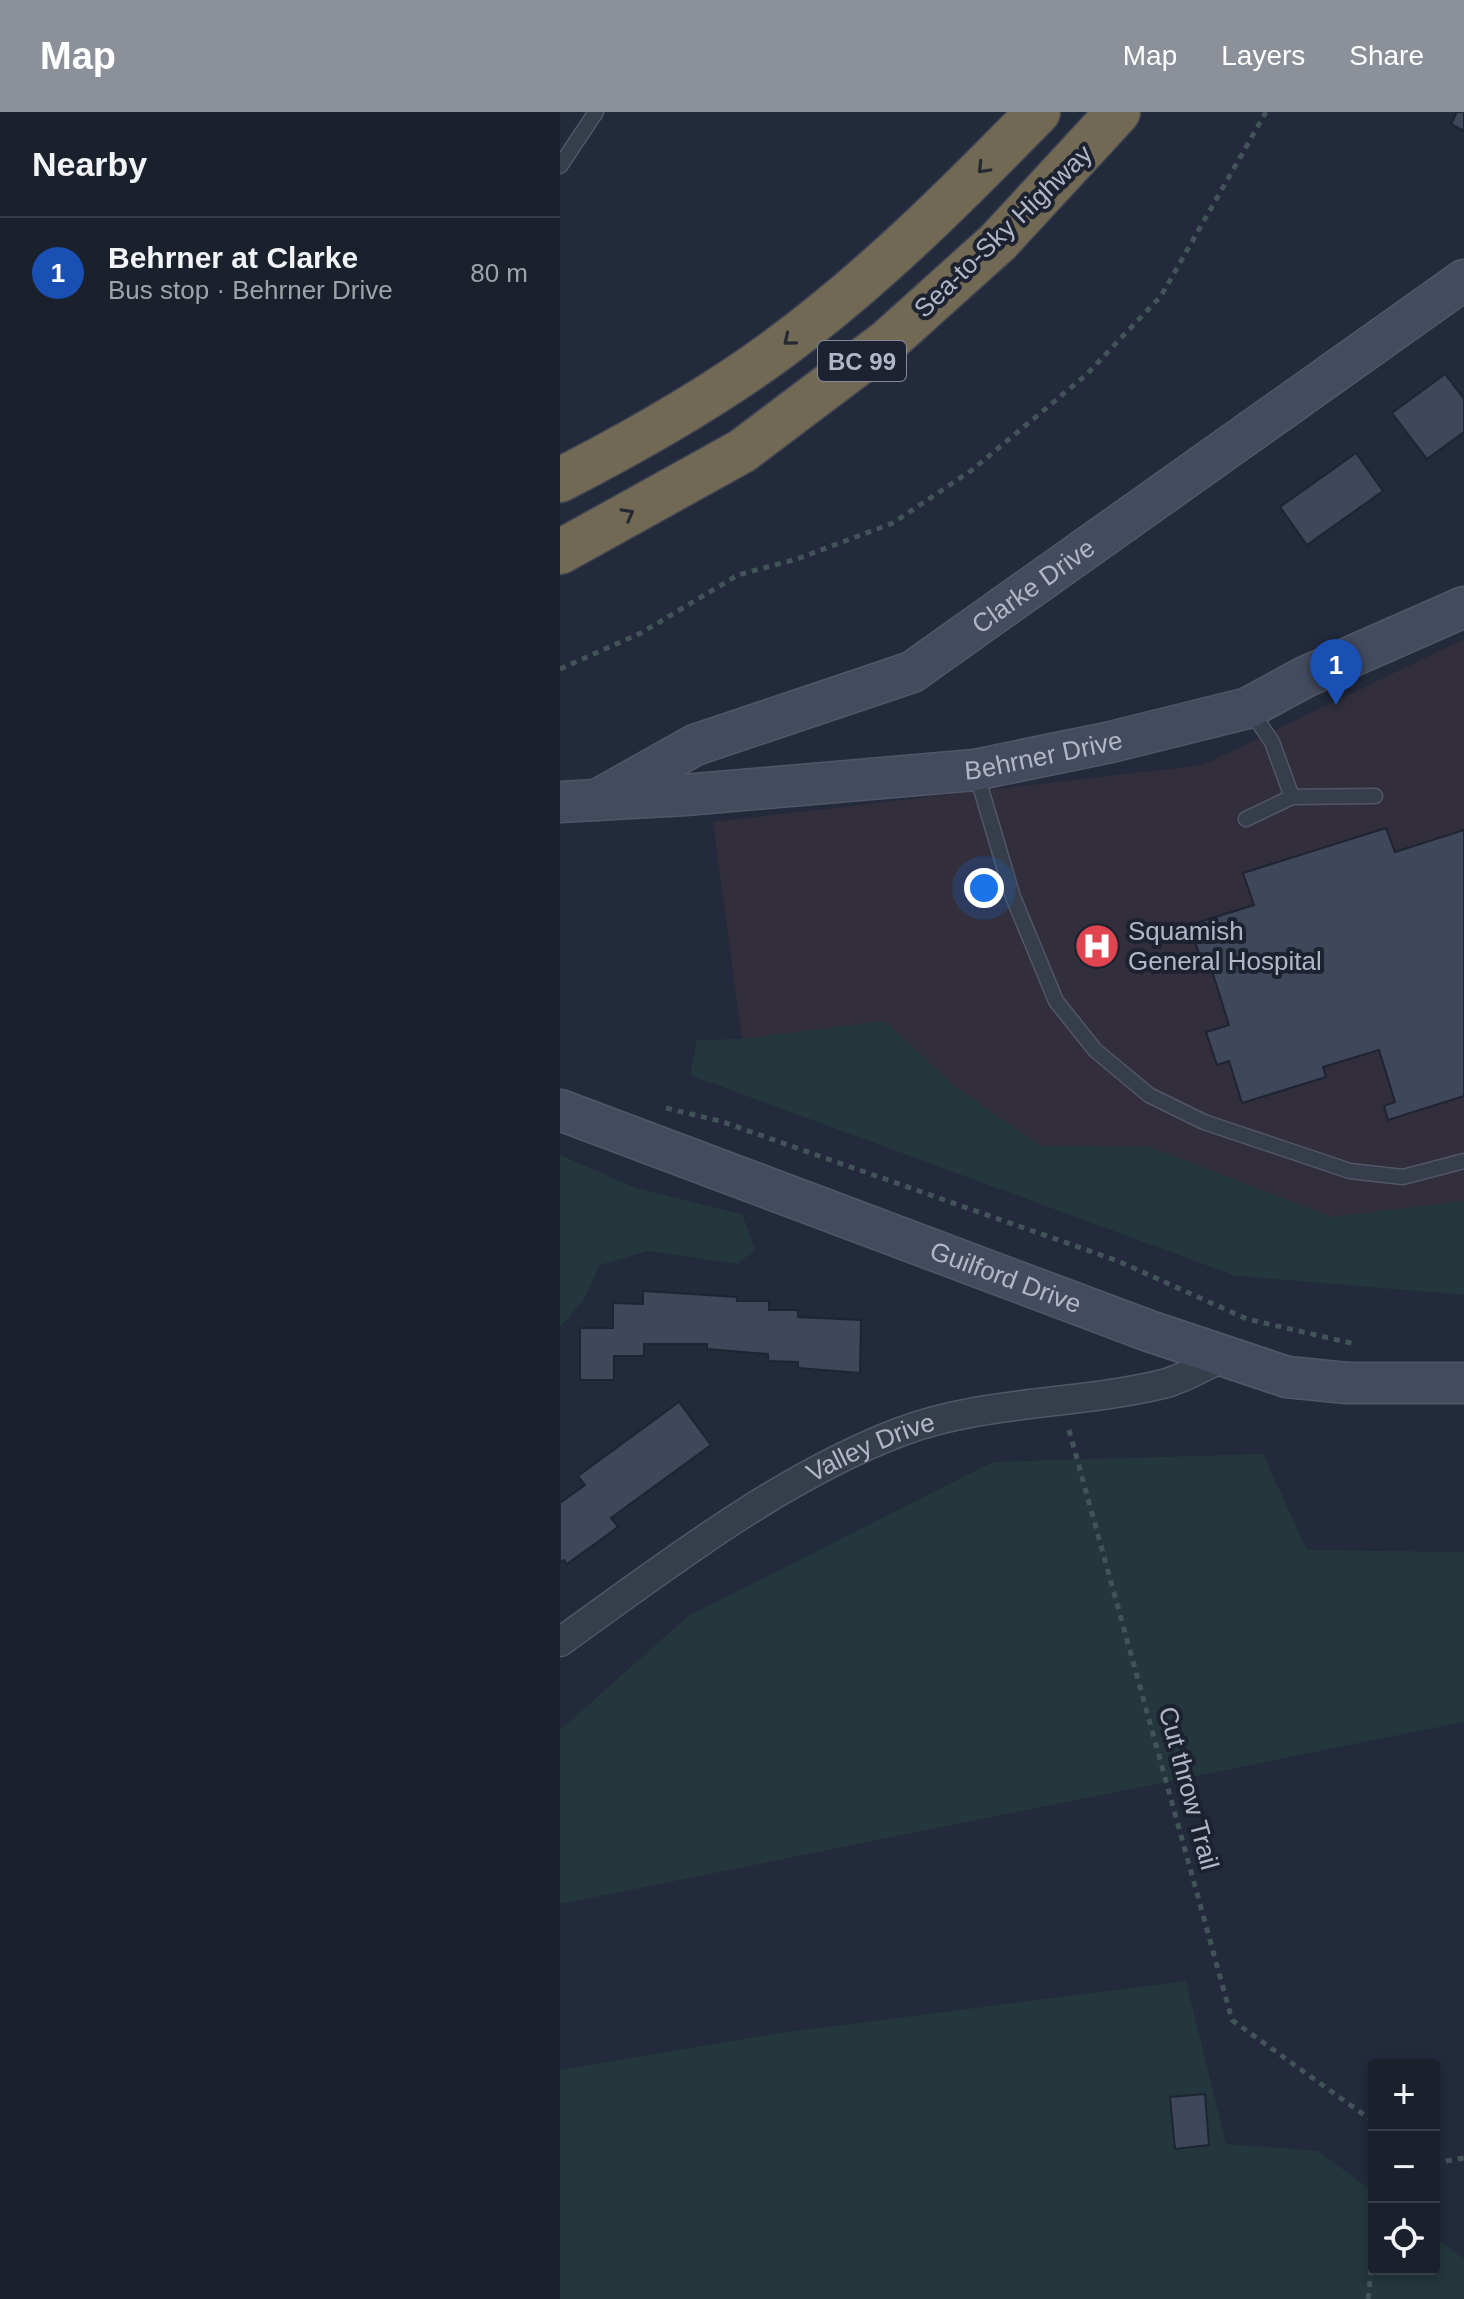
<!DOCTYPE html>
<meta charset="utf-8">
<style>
:root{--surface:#1a202c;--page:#272d38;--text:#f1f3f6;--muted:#9fa3a9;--line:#383e48;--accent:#8c9099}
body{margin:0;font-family:Arial,sans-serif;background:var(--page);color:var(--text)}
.controls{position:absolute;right:24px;bottom:24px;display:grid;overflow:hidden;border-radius:8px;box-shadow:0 4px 12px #0003}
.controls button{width:72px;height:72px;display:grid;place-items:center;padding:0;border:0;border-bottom:2px solid var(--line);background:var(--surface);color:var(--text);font:40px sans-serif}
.you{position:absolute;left:424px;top:776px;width:28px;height:28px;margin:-20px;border:6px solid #fff;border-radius:50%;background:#1a73e8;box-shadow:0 0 0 12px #1a73e833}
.badge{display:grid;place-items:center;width:52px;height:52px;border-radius:50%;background:var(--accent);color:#fff;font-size:26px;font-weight:700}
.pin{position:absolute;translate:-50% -66px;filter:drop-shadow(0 2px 4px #0008)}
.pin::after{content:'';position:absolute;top:42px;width:28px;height:24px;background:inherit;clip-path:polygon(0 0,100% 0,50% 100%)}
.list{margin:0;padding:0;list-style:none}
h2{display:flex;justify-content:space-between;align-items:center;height:104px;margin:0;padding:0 32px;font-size:34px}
h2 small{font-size:26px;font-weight:400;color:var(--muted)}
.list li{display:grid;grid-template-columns:52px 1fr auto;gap:24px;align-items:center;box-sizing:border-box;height:112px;padding:0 32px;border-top:2px solid var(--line)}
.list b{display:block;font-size:30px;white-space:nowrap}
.list p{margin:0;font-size:26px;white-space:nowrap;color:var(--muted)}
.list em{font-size:26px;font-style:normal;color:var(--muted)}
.icon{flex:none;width:44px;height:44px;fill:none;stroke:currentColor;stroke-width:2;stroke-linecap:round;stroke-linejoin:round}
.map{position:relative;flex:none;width:904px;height:2187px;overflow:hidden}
header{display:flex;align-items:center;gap:48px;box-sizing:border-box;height:112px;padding:0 40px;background:var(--accent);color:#fff}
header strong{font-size:38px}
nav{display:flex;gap:44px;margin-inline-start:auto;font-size:28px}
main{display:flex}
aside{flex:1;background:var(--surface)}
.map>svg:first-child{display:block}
</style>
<header>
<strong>Map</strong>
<nav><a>Map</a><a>Layers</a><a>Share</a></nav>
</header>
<main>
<aside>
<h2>Nearby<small></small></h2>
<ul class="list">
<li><span class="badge" style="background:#1a4fb4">1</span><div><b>Behrner at Clarke</b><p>Bus stop · Behrner Drive</p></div><em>80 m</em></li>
</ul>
</aside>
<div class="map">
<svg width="904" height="2187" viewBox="0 0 904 2187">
<rect width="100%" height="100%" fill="#232a3b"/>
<path fill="#322e3c" d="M 904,527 L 904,1125 L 665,1106 L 186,957 L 153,710 L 643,653 Z"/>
<path fill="#24373c" d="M 325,909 L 394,974 L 481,1034 L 590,1035 L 772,1105 L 904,1089 L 904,1183 L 676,1164 L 130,963 L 137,928 L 182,927 Z
M 0,1043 L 76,1076 L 182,1102 L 195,1137 L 178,1152 L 88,1139 L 40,1153 L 24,1187 L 0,1215 Z
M 703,1342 L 747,1438 L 904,1440 L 904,1610 L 0,1792 L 0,1618 L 128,1504 L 433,1350 Z
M 626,1869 L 666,2032 L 758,2039 L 814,2080 L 814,2157 L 874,2157 L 874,2124 L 904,2147 L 904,2187 L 0,2187 L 0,1958 L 219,1921 Z"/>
<path fill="#3f485b" stroke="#1e2432" stroke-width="2" d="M 897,0 L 904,0 L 904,19 L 891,12 Z
M 885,262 L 904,287 L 904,320 L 867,347 L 832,301 Z
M 796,341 L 823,379 L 747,433 L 720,395 Z
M 826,716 L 835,740 L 904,718 L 904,984 L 828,1008 L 824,994 L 835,990 L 819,938 L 763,955 L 766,965 L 682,991 L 669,949 L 657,953 L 646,920 L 669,913 L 648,846 L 641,848 L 630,813 L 694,793 L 683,761 Z
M 83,1179 L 177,1185 L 177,1189 L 209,1189 L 209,1198 L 238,1198 L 238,1205 L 301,1208 L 300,1261 L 238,1256 L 238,1250 L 208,1249 L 208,1242 L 147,1237 L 147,1232 L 84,1232 L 84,1244 L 54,1244 L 54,1268 L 20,1268 L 20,1216 L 53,1216 L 53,1191 L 83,1192 Z
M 119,1290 L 151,1333 L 51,1406 L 58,1415 L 7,1452 L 4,1448 L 0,1451 L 0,1391 L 25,1373 L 18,1364 Z
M 645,1982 L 649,2033 L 615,2037 L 610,1985 Z"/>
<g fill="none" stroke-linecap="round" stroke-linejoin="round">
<g stroke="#515766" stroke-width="17">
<path id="lane" d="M 0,54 L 36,0
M 691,599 L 712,630 L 732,685
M 416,660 L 453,785 L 496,889 L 535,938 L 589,983 L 644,1010 L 790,1059 L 843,1065 L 904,1049
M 686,707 L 732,685 L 815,684"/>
</g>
<g stroke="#515766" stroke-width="31">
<g id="street">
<path id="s1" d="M 0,1530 C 105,1455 219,1366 340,1320 C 425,1288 516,1293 603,1272 C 623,1267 644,1254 664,1245"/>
</g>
</g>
<g stroke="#515766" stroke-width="43">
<g id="secondary">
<path id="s2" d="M 37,688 L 135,633 L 352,560 L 904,168"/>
<path id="s3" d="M 0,690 L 125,683 L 415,658 L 551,630 L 688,596 L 745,565 L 904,495"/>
<path id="s4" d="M 0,998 L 589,1219 L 727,1265 L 787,1271 L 904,1271"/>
</g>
</g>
<g stroke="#3f4453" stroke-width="47">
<path id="highway" d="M 0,368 C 72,331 153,285 218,237 C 313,167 396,84 478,0
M 0,440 L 182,339 L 328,229 L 438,130 L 558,0"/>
</g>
<path stroke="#425459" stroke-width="5" stroke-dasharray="6 6" stroke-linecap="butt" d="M 0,557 L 81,521 L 178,463 L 237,447 L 333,411 L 412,358 L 526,263 L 601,184 L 706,0
M 106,996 L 160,1009 L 558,1149 L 687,1207 L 795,1232
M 509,1318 L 672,1908 L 814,2010
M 874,2051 L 904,2046
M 808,2187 L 814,2133"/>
<use href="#lane" stroke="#363d4b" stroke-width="14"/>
<use href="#street" stroke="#363d4b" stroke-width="28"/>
<use href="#secondary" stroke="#444b5e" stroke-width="40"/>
<use href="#highway" stroke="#716953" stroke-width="44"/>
</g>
<defs><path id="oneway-chevron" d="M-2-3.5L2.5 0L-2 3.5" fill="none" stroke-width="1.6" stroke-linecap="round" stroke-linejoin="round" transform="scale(2)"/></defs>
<g stroke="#242934">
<use href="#oneway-chevron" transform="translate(423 56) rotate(134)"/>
<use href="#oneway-chevron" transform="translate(229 228) rotate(140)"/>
<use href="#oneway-chevron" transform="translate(68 402) rotate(-29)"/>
</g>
<defs>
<g id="hospital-disc" transform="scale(2.3)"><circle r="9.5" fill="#e0444e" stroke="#1c2230"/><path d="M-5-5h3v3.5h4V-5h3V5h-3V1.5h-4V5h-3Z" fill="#fff"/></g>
</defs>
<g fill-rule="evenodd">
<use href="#hospital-disc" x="537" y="834"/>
</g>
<g text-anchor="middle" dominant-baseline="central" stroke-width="8" stroke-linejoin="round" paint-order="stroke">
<rect fill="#1c2230" stroke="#858a9a" stroke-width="2" x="258" y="229" width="88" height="40" rx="6"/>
<g font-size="24" font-weight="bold" fill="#b2b7c7">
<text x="302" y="249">BC 99</text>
</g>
<g font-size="26" fill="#b2b7c7" stroke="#1c2230">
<text transform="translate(443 119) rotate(-44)">Sea-to-Sky Highway</text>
<text stroke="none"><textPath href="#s2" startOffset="490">Clarke Drive</textPath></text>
<text stroke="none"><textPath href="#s3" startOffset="486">Behrner Drive</textPath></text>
<text stroke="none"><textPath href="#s4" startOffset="476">Guilford Drive</textPath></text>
<text stroke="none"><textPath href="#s1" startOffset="368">Valley Drive</textPath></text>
<text transform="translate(629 1676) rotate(75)">Cut throw Trail</text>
</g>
<g font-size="26" fill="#b2b7c7" stroke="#1c2230" text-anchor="start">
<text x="568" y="819">Squamish<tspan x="568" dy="30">General Hospital</tspan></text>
</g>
</g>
</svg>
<div class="controls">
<button>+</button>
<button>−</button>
<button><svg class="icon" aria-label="locate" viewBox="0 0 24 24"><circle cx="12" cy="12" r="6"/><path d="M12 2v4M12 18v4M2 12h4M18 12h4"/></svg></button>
</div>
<div class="you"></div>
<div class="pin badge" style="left:776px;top:593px;background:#1a4fb4">1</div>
</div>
</main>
